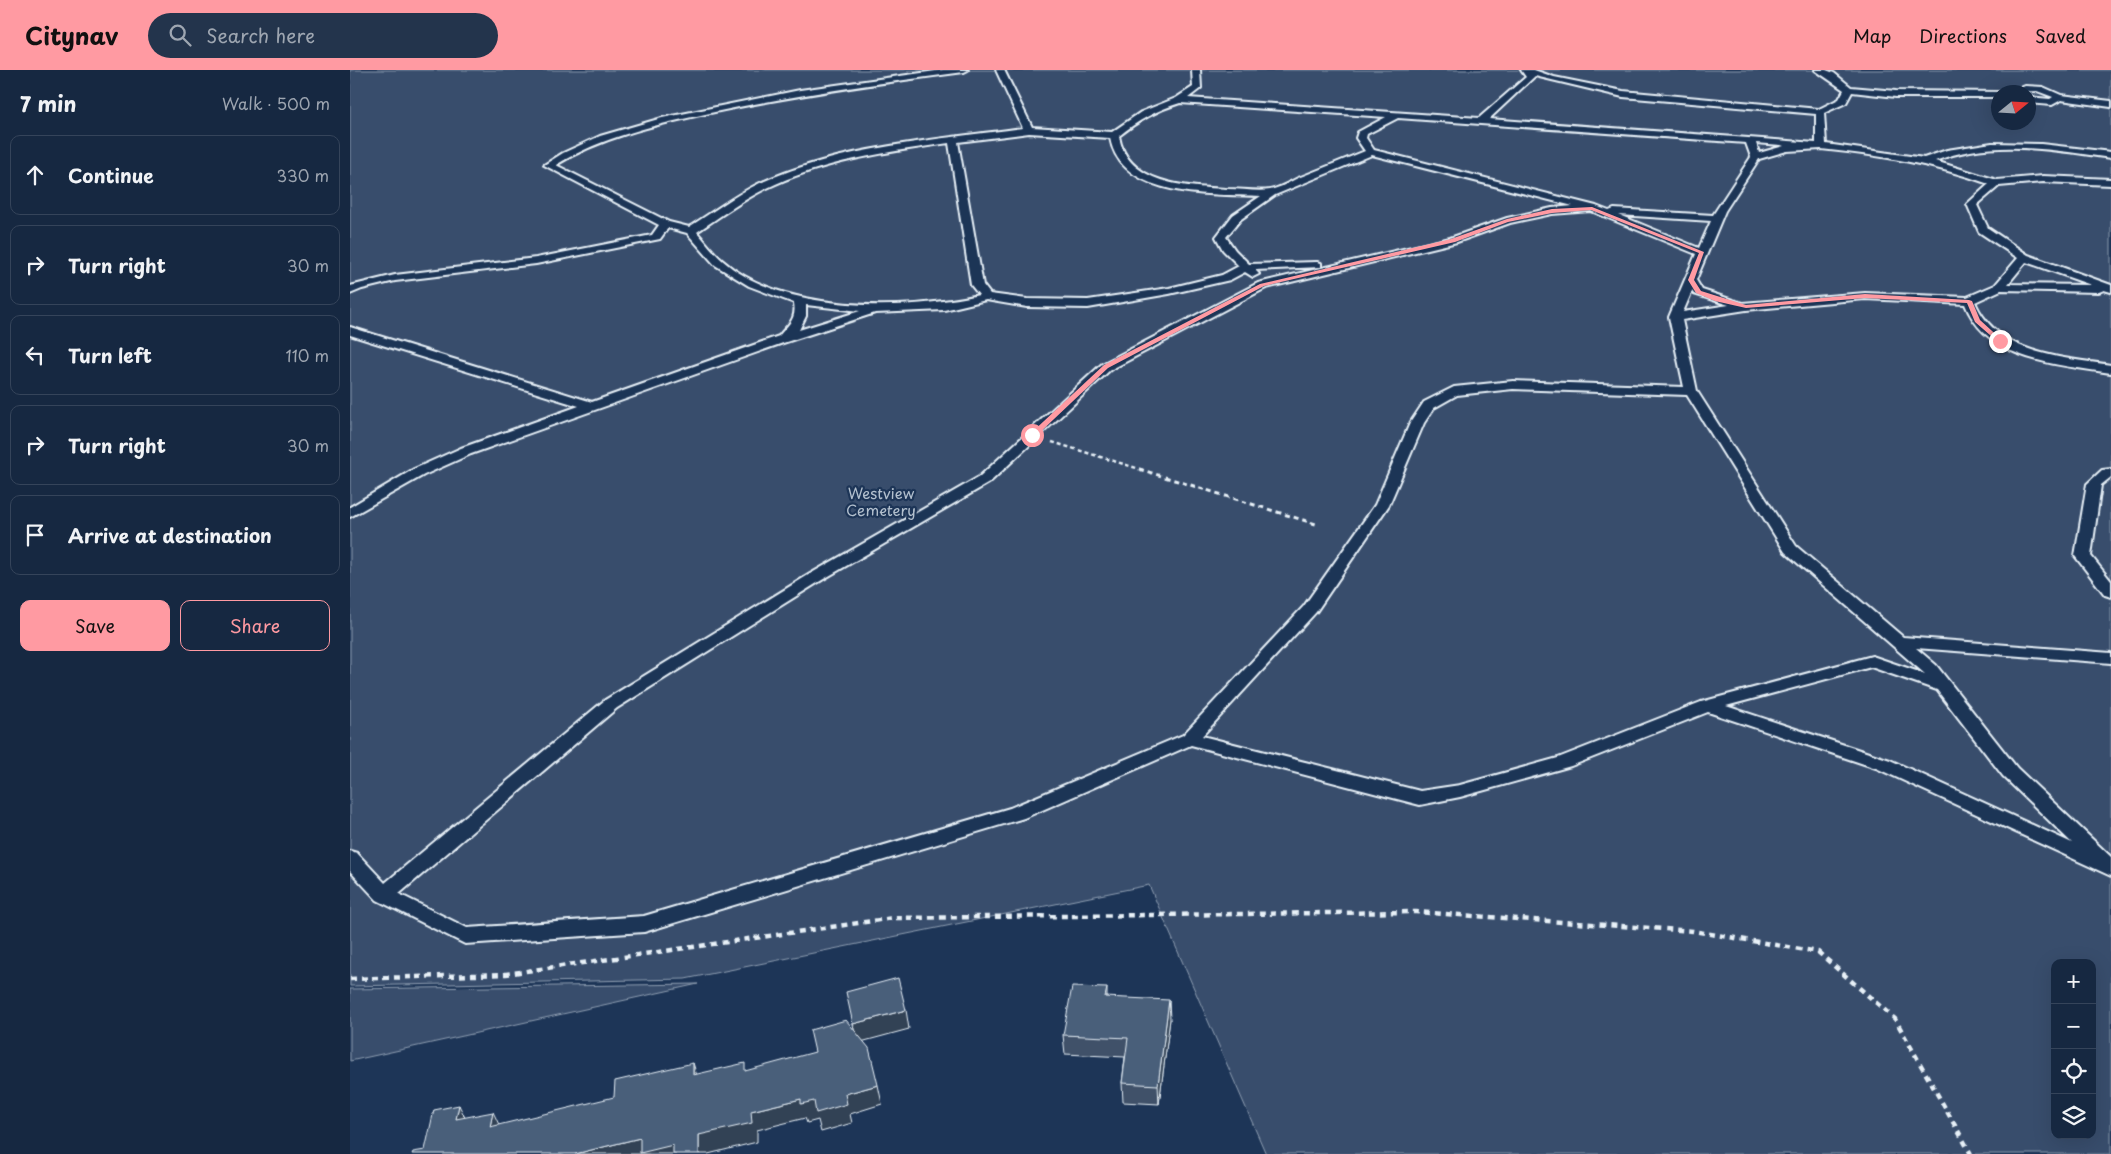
<!DOCTYPE html>
<meta charset="utf-8">
<style>
:root{--surface:#162841;--page:#23344c;--text:#f1f3f6;--muted:#9ea6b1;--line:#35445a;--accent:#ff9aa2}
body{margin:0;font-family:"Playpen Sans",sans-serif;background:var(--page);color:var(--text)}
.controls{position:absolute;right:15px;bottom:15px;display:grid;overflow:hidden;border-radius:10px;box-shadow:0 5px 20px #0002}
.controls button{width:45px;height:45px;display:grid;place-items:center;padding:0;border:0;border-bottom:1px solid var(--line);background:var(--surface);color:var(--text);font:25px sans-serif}
.compass{position:absolute;left:1641px;top:15px;width:45px;height:45px;border-radius:50%;background:var(--surface);box-shadow:0 5px 20px #0002;rotate:72deg}
.stop{position:absolute;width:15px;height:15px;margin:-11px;border:4px solid #ff9aa2;border-radius:50%;background:#fff}
.stop.end{background:#ff9aa2;border-color:#fff;box-shadow:0 1px 5px #0008}
.list{margin:0;padding:0;list-style:none}
h2{display:flex;justify-content:space-between;align-items:center;height:65px;margin:0;padding:0 20px;font-size:21px}
h2 small{font-size:16px;font-weight:400;color:var(--muted)}
.list li{display:grid;grid-template-columns:32px 1fr auto;gap:15px;align-items:center;box-sizing:border-box;height:80px;margin:0 10px 10px;padding:0 10px;border:1px solid var(--line);border-radius:10px}
.list b{display:block;font-size:19px;white-space:nowrap}
.list em{font-size:16px;font-style:normal;color:var(--muted)}
.actions{display:flex;gap:10px;padding:15px 20px}
.actions a{flex:1;padding:11px 0;border:1px solid var(--accent);border-radius:10px;text-align:center;font-size:18px;color:var(--accent)}
.actions .main{background:var(--accent);color:#111}
.icon{flex:none;width:28px;height:28px;fill:none;stroke:currentColor;stroke-width:2;stroke-linecap:round;stroke-linejoin:round}
.map{position:relative;flex:none;width:1761px;height:1084px;overflow:hidden}
header{display:flex;align-items:center;gap:30px;box-sizing:border-box;height:70px;padding:0 25px;background:var(--accent);color:#111}
header strong{font-size:24px}
nav{display:flex;gap:28px;margin-inline-start:auto;font-size:18px}
.search{width:350px;height:45px;background:var(--page);display:flex;align-items:center;gap:12px;box-sizing:border-box;padding:0 18px;border-radius:28px;color:var(--muted);font-size:19px}
main{display:flex}
aside{flex:1;background:var(--surface)}
.map>svg:first-child{display:block}
</style>
<header>
<strong>Citynav</strong>
<div class="search"><svg class="icon" aria-label="search" viewBox="0 0 24 24"><circle cx="10" cy="10" r="6"/><path d="M15 15l6 6"/></svg>Search here</div>
<nav><a>Map</a><a>Directions</a><a>Saved</a></nav>
</header>
<main>
<aside>
<h2>7 min<small>Walk · 500 m</small></h2>
<ul class="list">
<li><svg class="icon" aria-label="ahead" viewBox="0 0 24 24"><path d="M12 20V5M6 11l6-6 6 6"/></svg><div><b>Continue</b></div><em>330 m</em></li>
<li><svg class="icon" aria-label="right" viewBox="0 0 24 24"><path d="M7 20v-9h11M14 6l5 5-5 5"/></svg><div><b>Turn right</b></div><em>30 m</em></li>
<li><svg class="icon" aria-label="left" viewBox="0 0 24 24"><path d="M17 20v-9H6M10 6l-5 5 5 5"/></svg><div><b>Turn left</b></div><em>110 m</em></li>
<li><svg class="icon" aria-label="right" viewBox="0 0 24 24"><path d="M7 20v-9h11M14 6l5 5-5 5"/></svg><div><b>Turn right</b></div><em>30 m</em></li>
<li><svg class="icon" aria-label="arrive" viewBox="0 0 24 24"><path d="M6 21V4h12l-3 4 3 4H6"/></svg><div><b>Arrive at destination</b></div></li>
</ul>
<div class="actions"><a class="main">Save</a><a>Share</a></div>
</aside>
<div class="map">
<svg width="1761" height="1084" viewBox="0 0 1761 1084">
<rect width="100%" height="100%" fill="#1d3557"/>
<filter id="ink" filterUnits="userSpaceOnUse"><feTurbulence type="fractalNoise" baseFrequency=".02" numOctaves="2"/><feDisplacementMap in="SourceGraphic" scale="10" xChannelSelector="R" yChannelSelector="G"/><feConvolveMatrix kernelMatrix="1 2 1 2 8 2 1 2 1" color-interpolation-filters="sRGB"/></filter>
<g filter="url(#ink)">
<path fill="#374d6c" stroke="#909fb2" fill-rule="evenodd" d="M 0,0 L 1761,0 L 1761,1084 L 916,1084 L 799,815 L 335,909 L 0,916 ZM 1648,22 L 1678,22 L 1678,52 L 1648,52 ZM 1705,893 L 1742,893 L 1742,1065 L 1705,1065 Z
M 348,914 L 0,991 L 0,919 Z"/>
<g fill="none" stroke-linecap="round" stroke-linejoin="round">
<g stroke="#e8f1f8" stroke-width="4">
<path id="lane" d="M 593,0 L 618,0 L 614,2 C 529,13 444,25 360,43 C 306,55 253,66 206,95 L 319,152 L 339,157 C 363,142 385,125 410,113 C 492,76 585,70 673,58 L 646,0 L 654,0 L 682,57 L 762,62 L 791,42 L 826,28 L 843,17 L 842,0 L 850,0 L 851,18 L 838,28 L 1129,48 L 1176,7 L 1171,0 L 1184,0 L 1204,7 L 1273,21 L 1469,39 L 1489,29 L 1494,20 L 1465,0 L 1476,0 L 1484,3 L 1501,17 L 1546,21 L 1651,22 L 1648,22 L 1648,27 L 1546,27 L 1502,22 L 1496,33 L 1474,43 L 1476,74 L 1574,88 L 1597,80 L 1642,73 L 1691,74 L 1761,82 L 1761,88 C 1703,80 1641,68 1585,91 L 1647,110 L 1693,106 L 1761,109 L 1761,115 L 1693,112 L 1649,116 L 1627,135 L 1638,158 L 1678,185 L 1761,215 L 1761,222 L 1754,220 L 1749,222 L 1651,220 L 1625,232 C 1648,285 1711,287 1761,295 L 1761,303 C 1708,294 1638,292 1615,234 L 1515,229 L 1396,240 L 1332,250 L 1347,321 L 1446,476 L 1553,567 L 1761,583 L 1761,593 L 1566,578 L 1586,595 L 1667,698 L 1761,787 L 1761,806 L 1526,698 L 1358,642 L 1221,696 L 1110,727 L 1070,735 L 841,675 L 674,748 L 294,862 L 115,874 L 27,830 L 0,801 L 0,781 L 7,783 L 35,813 L 255,630 L 460,504 L 629,407 L 752,294 L 908,213 L 1100,168 L 1157,148 L 1202,138 L 1223,136 L 1022,85 L 925,125 L 891,149 L 876,167 L 885,180 L 899,194 L 967,192 L 971,193 L 971,197 L 905,200 L 909,204 L 903,207 L 895,202 L 880,210 L 819,224 L 738,238 L 677,237 L 636,230 L 594,240 L 525,243 L 433,273 L 121,384 L 74,405 L 0,447 L 0,437 L 64,399 L 111,378 L 229,336 L 0,265 L 0,257 L 242,332 L 429,266 C 438,254 447,250 444,233 L 399,216 L 365,195 L 337,163 L 318,158 L 310,169 L 186,194 L 45,211 L 12,219 L 0,224 L 0,216 L 45,205 L 186,188 L 302,165 L 309,155 L 194,95 L 213,83 L 250,66 L 312,48 L 450,20 ZM 1185,6 L 1273,27 L 1466,44 L 1466,73 L 1139,49 ZM 830,33 L 1036,47 L 1008,62 L 1006,68 L 1015,81 C 993,90 971,99 948,108 C 940,112 930,118 920,120 C 908,122 891,119 878,119 C 838,117 777,115 769,66 C 787,51 807,40 830,33 ZM 1048,48 L 1396,73 L 1401,87 L 1363,145 L 1264,139 L 1259,141 L 1246,136 L 1024,80 L 1016,68 L 1017,64 ZM 679,63 L 760,68 C 771,129 863,124 911,126 L 883,145 L 866,167 L 873,180 L 889,196 L 872,205 L 819,218 L 738,230 L 677,229 L 640,224 L 633,215 L 608,72 ZM 599,73 L 621,215 L 629,225 C 555,241 433,244 372,190 C 363,182 355,171 347,162 C 369,147 391,131 415,119 C 472,91 537,82 599,73 ZM 1406,73 L 1431,75 L 1434,76 L 1409,83 ZM 1471,79 C 1529,85 1584,94 1639,114 L 1617,134 L 1629,162 L 1668,188 L 1645,215 L 1617,227 L 1515,223 L 1392,233 L 1352,220 L 1346,210 L 1375,141 L 1409,89 L 1437,81 ZM 1241,141 L 1346,184 L 1319,247 L 1334,317 L 1163,311 L 1104,317 L 1074,332 L 1060,353 L 1025,435 L 954,536 L 833,665 L 660,738 L 294,846 L 117,858 L 49,824 L 267,638 L 472,510 L 639,413 L 760,300 L 916,218 L 1107,172 L 1160,153 L 1202,144 ZM 1269,145 L 1361,151 L 1349,178 ZM 1676,192 L 1741,215 L 1658,214 ZM 1342,221 L 1344,224 L 1379,235 L 1333,242 ZM 456,235 L 510,241 L 449,260 L 456,246 ZM 1163,319 L 1337,325 L 1435,482 L 1575,604 L 1522,586 L 1351,632 L 1208,688 L 1110,715 L 1070,721 L 852,666 L 966,542 L 1039,435 L 1074,353 L 1084,338 L 1107,325 ZM 1521,597 L 1587,620 L 1653,706 L 1722,773 L 1540,690 L 1376,636 Z
M 1675,16 L 1693,17 L 1711,25 L 1761,31 L 1761,37 L 1711,30 L 1702,35 L 1678,33 L 1678,27 L 1700,29 L 1703,27 L 1687,21 L 1661,22 Z
M 1761,399 L 1761,407 L 1751,415 L 1741,486 L 1761,511 L 1761,527 L 1755,525 L 1725,486 L 1737,414 L 1752,400 Z"/>
</g>
<path stroke="#e8f1f8" stroke-width="2.5" stroke-dasharray="4 3" stroke-linecap="butt" d="M 702,372 L 793,400"/>
<path stroke="#e8f1f8" stroke-width="3" stroke-dasharray="5 4" stroke-linecap="butt" d="M 789,399 L 969,455"/>
<path stroke="#e8f1f8" stroke-width="4.5" stroke-dasharray="6 5" stroke-linecap="butt" d="M 0,909 L 156,904 L 543,848 L 1066,842 L 1343,861 L 1468,882 L 1545,949 L 1621,1084"/>
<use href="#lane" fill="#1d3557" fill-rule="evenodd"/>
</g>
<path fill="#3f5169" stroke="#e8f1f8" d="M 757,918 L 757,927 L 820,949 L 809,1034 L 773,1032 L 772,1013 L 775,987 L 715,984 L 713,965 Z"/>
<path fill="#334255" stroke="#e8f1f8" d="M 819,930 L 820,949 L 809,1034 L 808,1015 Z
M 556,940 L 559,959 L 507,973 L 503,954 Z
M 343,993 L 349,1012 L 343,1005 Z
M 528,1015 L 532,1034 L 500,1044 L 502,1053 L 471,1062 L 468,1050 L 457,1053 L 455,1048 L 407,1060 L 407,1072 L 358,1084 L 349,1084 L 349,1065 L 401,1041 L 451,1029 L 495,1024 Z
M 109,1035 L 118,1054 L 106,1049 Z
M 143,1042 L 152,1061 L 140,1057 Z
M 290,1068 L 323,1075 L 326,1084 L 225,1084 Z"/>
<path fill="#495e7a" stroke="#e8f1f8" d="M 548,908 L 556,940 L 503,954 L 496,922 Z
M 722,917 L 757,918 L 755,927 L 819,930 L 808,1015 L 772,1013 L 778,968 L 713,965 Z
M 496,950 L 519,978 L 528,1015 L 495,1024 L 497,1034 L 466,1043 L 464,1031 L 451,1034 L 451,1029 L 401,1041 L 402,1053 L 349,1065 L 349,1084 L 323,1084 L 323,1075 L 290,1083 L 290,1068 L 225,1084 L 62,1084 L 63,1082 L 75,1080 L 84,1040 L 109,1035 L 106,1049 L 143,1042 L 140,1057 L 264,1027 L 265,1011 L 343,993 L 343,1005 L 395,993 L 395,1001 L 465,982 L 460,960 Z"/>
</g>
<path fill="#ff9aa2" d="M 1242,137 L 1354,182 L 1344,210 L 1351,221 L 1396,235 L 1515,224 L 1619,230 L 1622,231 L 1630,250 L 1653,271 L 1648,272 L 1625,252 L 1617,233 L 1515,228 L 1396,238 L 1365,231 L 1346,223 L 1338,210 L 1349,183 L 1241,140 L 1202,143 L 1158,152 L 1105,172 L 914,216 L 758,298 L 685,367 L 679,365 L 754,295 L 910,214 L 1101,169 L 1157,149 L 1202,139 Z"/>
<g text-anchor="middle" dominant-baseline="central" stroke-width="4.5" stroke-linejoin="round" paint-order="stroke">
<g font-size="15" fill="#b3c0ce" stroke="#1d3557">
<text x="531" y="422">Westview<tspan x="531" dy="17">Cemetery</tspan></text>
</g>
</g>
</svg>
<div class="controls">
<button>+</button>
<button>−</button>
<button><svg class="icon" aria-label="locate" viewBox="0 0 24 24"><circle cx="12" cy="12" r="6"/><path d="M12 2v4M12 18v4M2 12h4M18 12h4"/></svg></button>
<button><svg class="icon" aria-label="layers" viewBox="0 0 24 24"><path d="M12 4l9 5-9 5-9-5zM3 14l9 5 9-5"/></svg></button>
</div>
<svg class="compass" viewBox="-18 -18 36 36"><path d="M0-13l5 13h-10z" fill="#e53935"/><path d="M0 13l5-13h-10z" fill="#9ea6b1"/></svg>
<div class="stop" style="left:682px;top:365px"></div>
<div class="stop end" style="left:1650px;top:271px"></div>
</div>
</main>
